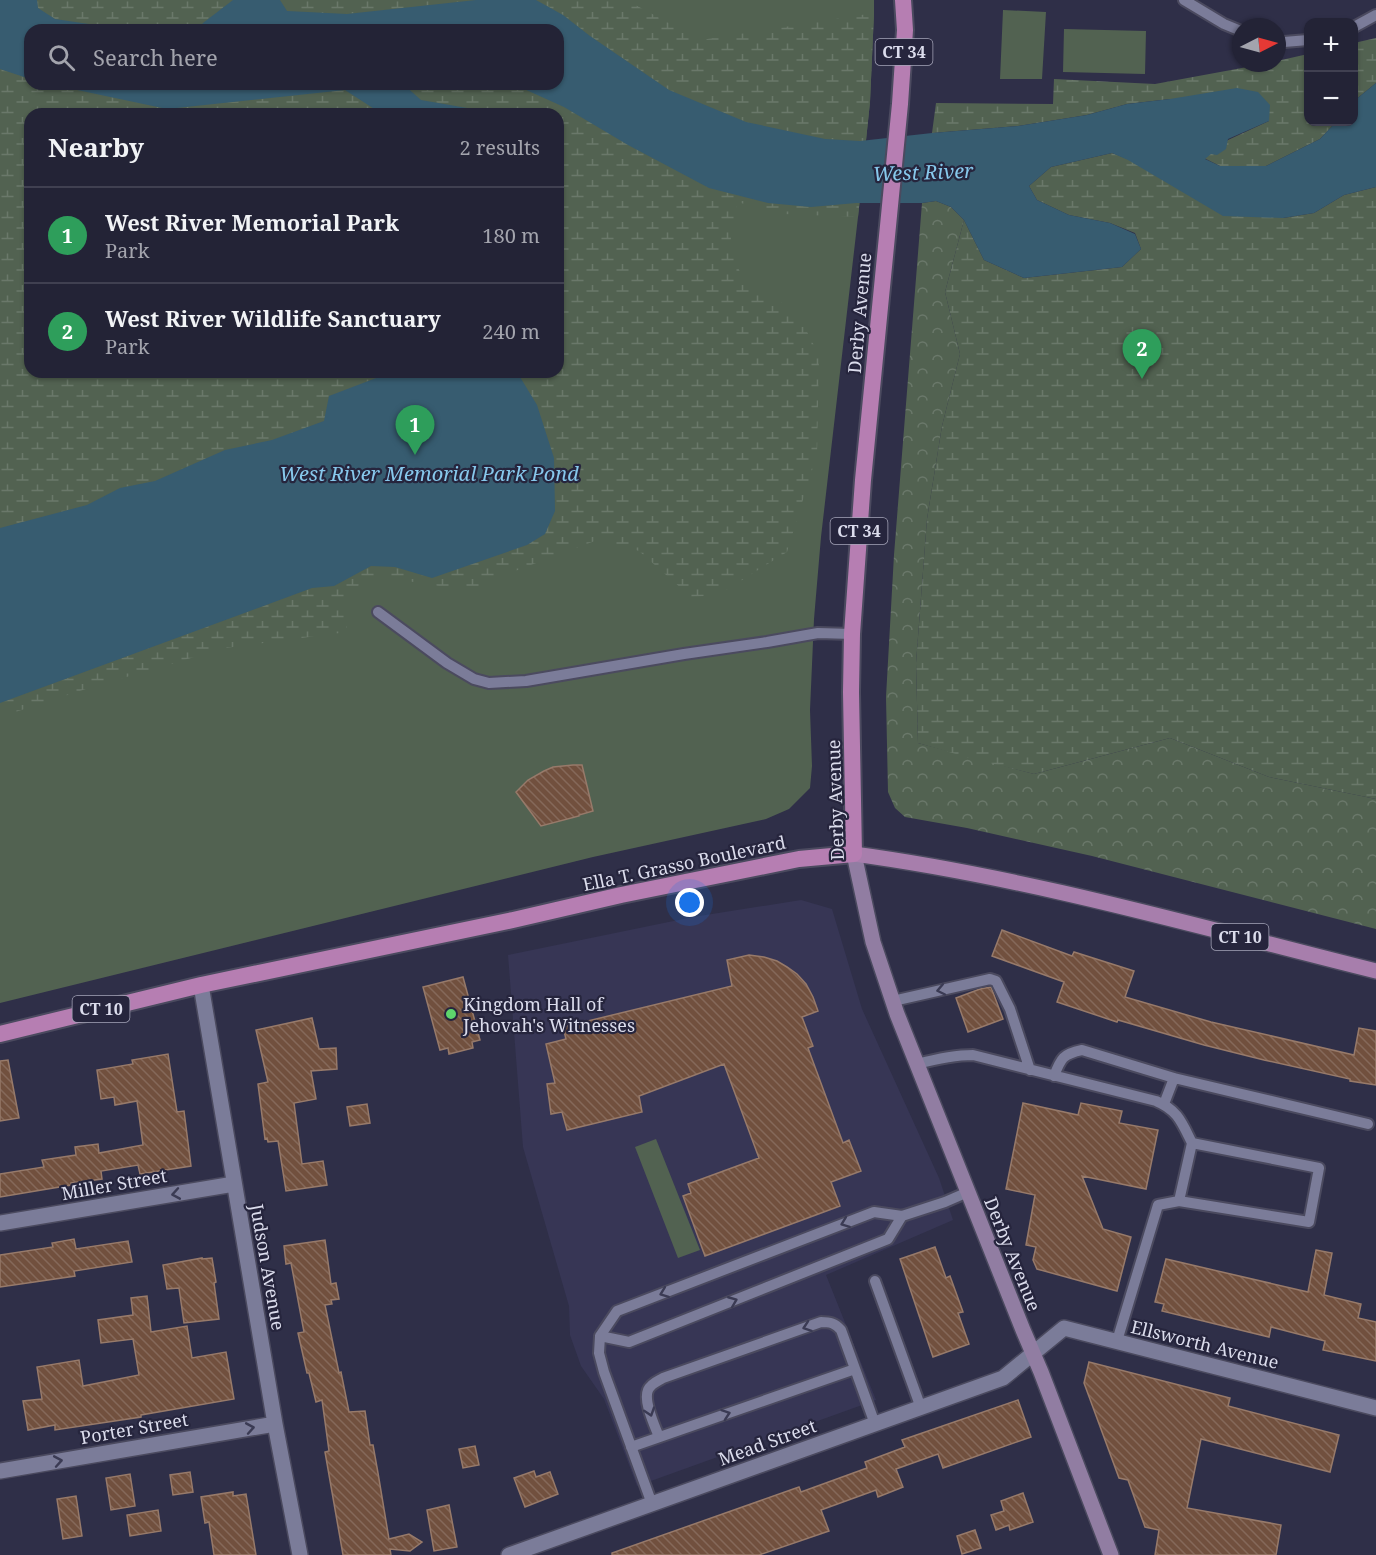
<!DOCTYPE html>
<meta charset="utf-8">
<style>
:root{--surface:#232336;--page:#2b2b3e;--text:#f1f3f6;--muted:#a3a4ad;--line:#404051;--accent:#5ed56c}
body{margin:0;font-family:"Noto Serif",serif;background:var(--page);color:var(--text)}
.controls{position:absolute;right:18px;top:18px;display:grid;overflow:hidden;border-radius:12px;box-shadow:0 2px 4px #0004}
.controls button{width:54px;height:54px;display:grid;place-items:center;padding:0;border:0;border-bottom:2px solid var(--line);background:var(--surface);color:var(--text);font:30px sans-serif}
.compass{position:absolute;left:1232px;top:18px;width:54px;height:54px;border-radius:50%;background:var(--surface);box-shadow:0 2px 4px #0004;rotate:84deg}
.you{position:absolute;left:690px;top:903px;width:21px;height:21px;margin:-15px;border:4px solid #fff;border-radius:50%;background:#1a73e8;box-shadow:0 0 0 9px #1a73e833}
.badge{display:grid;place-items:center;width:39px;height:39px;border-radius:50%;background:var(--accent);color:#fff;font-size:20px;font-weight:700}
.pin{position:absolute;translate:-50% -50px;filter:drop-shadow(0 2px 3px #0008)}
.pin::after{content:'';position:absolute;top:32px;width:21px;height:18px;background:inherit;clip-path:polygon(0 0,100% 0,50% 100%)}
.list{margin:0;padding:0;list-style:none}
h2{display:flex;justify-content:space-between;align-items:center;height:78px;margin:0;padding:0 24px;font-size:26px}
h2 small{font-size:20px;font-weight:400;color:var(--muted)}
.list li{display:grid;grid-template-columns:39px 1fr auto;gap:18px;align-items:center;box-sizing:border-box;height:96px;padding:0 24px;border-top:2px solid var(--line)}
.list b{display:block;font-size:22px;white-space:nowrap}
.list p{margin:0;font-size:20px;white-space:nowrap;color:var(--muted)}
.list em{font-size:20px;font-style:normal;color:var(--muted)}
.icon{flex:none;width:33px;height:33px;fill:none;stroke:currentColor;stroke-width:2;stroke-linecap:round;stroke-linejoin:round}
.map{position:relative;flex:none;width:1376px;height:1555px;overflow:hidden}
.search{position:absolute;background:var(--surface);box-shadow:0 2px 4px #0004;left:24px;top:24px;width:540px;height:66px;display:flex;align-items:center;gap:15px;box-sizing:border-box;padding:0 21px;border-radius:18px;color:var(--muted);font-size:22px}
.panel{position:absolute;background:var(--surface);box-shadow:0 2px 4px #0004;left:24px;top:108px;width:540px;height:270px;border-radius:18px}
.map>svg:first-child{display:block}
</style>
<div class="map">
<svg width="1376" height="1555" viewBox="0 0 1376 1555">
<defs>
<pattern id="forest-crowns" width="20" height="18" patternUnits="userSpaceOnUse" patternTransform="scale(1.5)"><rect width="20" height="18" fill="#526251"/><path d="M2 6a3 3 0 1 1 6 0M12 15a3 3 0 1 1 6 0" fill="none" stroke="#6a786a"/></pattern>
<pattern id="wetland-marsh" width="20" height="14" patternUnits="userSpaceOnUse" patternTransform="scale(1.5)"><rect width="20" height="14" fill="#526251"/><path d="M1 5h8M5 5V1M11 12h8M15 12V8" fill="none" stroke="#6a786a"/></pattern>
<pattern id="building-back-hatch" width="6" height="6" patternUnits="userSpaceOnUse" patternTransform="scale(1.5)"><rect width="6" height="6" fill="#71503e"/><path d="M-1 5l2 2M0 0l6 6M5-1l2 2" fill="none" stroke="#85695a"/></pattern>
</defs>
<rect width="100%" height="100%" fill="#2f2f48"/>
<path fill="#373655" d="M 801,900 L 832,909 L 862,1009 L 939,1178 L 953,1220 L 826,1275 L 876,1400 L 637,1486 L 604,1399 L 581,1366 L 570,1335 L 569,1306 L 523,1147 L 508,955 L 693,917 Z"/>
<path fill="#526251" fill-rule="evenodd" d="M 0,0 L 874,0 L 874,13 L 870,102 L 858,217 L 821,537 L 814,619 L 810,710 L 812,766 L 810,788 L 789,809 L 766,819 L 593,857 L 0,1003 ZM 30,30 L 558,30 L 558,84 L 30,84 ZM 30,114 L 558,114 L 558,372 L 30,372 Z
M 1003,10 L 1046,12 L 1042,79 L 1000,79 Z
M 1064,29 L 1146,31 L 1145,74 L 1063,72 Z
M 656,1139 L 700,1250 L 678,1258 L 635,1147 Z"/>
<path fill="url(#forest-crowns)" d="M 936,201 L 951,207 L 964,220 L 945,292 L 960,354 L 942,426 L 927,519 L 916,663 L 918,743 L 1034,774 L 1170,738 L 1269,777 L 1376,799 L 1376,929 L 1092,856 L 967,828 L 905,817 L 895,808 L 888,792 L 886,697 L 894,555 L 922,203 Z"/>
<path fill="url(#wetland-marsh)" d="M 37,0 L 233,0 L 203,23 L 198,30 L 129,30 L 55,19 L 38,8 Z
M 280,0 L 476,0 L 347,14 L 287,11 Z
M 536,0 L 626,0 L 701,40 L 874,13 L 870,102 L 858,217 L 784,214 L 737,202 L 730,244 L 743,281 L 777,298 L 803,324 L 819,355 L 817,454 L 787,552 L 718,595 L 691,597 L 639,551 L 600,539 L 515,571 L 470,591 L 401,580 L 373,578 L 345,593 L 347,632 L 225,648 L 89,688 L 0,717 L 0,703 L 312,588 L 334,586 L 371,566 L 395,567 L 432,578 L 520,376 L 517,372 L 558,372 L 558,114 L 469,114 L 467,108 L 421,100 L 403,84 L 513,84 L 564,107 L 709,188 L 768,203 L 811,207 L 859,141 L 825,139 L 746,122 L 669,90 L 590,36 L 563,15 Z
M 1376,38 L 1376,83 L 1354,101 L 1354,43 Z
M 1308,54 L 1308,122 L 1336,122 L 1320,139 L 1266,166 L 1220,166 L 1204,158 L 1228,140 L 1269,121 L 1170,99 L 1127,104 L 1087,115 L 1018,126 L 932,133 L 936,103 L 1053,104 L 1054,79 L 1155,84 L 1269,63 L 1277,63 L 1277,61 Z
M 0,69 L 30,79 L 30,84 L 49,84 L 167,109 L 345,90 L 382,114 L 30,114 L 30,372 L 392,372 L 330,396 L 324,421 L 272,440 L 225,450 L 155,481 L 120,488 L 87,505 L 0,528 Z
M 1112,153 L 1283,218 L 1314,213 L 1344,195 L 1376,187 L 1376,799 L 1269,777 L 1170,738 L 1034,774 L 973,759 L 918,743 L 916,663 L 927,519 L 942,426 L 960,354 L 945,292 L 964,220 L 984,260 L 1024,278 L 1122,267 L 1141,249 L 1135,233 L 1110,223 L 1069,215 L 1037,200 L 1029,186 L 1051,167 Z"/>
<path fill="#375c70" d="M 0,0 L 37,0 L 38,8 L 55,19 L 129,30 L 30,30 L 30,79 L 0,69 Z
M 233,0 L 280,0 L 287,11 L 347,14 L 476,0 L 536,0 L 563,15 L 590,36 L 669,90 L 746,122 L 825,139 L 860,141 L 932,133 L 1018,126 L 1087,115 L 1127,104 L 1170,99 L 1237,88 L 1258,92 L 1270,105 L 1269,121 L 1228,139 L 1226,149 L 1217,155 L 1211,154 L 1205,159 L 1220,166 L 1266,166 L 1320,139 L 1336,122 L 1354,122 L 1354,101 L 1376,83 L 1376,187 L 1344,195 L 1314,213 L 1283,218 L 1223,216 L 1128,160 L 1112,153 L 1051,167 L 1029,186 L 1037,200 L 1069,215 L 1110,223 L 1135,234 L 1141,249 L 1122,267 L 1024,278 L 984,260 L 964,220 L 951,207 L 936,201 L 922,203 L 856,203 L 811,207 L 768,203 L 709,188 L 628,145 L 564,107 L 513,84 L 558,84 L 558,30 L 198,30 L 203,23 Z
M 49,84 L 403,84 L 421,100 L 467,108 L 469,114 L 382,114 L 345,90 L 167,109 Z
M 392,372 L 517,372 L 537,405 L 554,458 L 555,511 L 545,534 L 527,545 L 432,578 L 395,567 L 371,566 L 334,586 L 312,588 L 0,703 L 0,528 L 87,505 L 120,488 L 155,481 L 225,450 L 272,440 L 324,421 L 329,396 Z"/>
<path fill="url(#building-back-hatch)" stroke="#977a6a" stroke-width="1.5" d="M 573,765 L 582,765 L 593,811 L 579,815 L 579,816 L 541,826 L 516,792 L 528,780 L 544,771 L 553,767 Z
M 1002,930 L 1072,956 L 1074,952 L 1134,971 L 1125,997 L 1211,1022 L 1354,1055 L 1359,1028 L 1376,1031 L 1376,1085 L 1350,1081 L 1350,1079 L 1264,1060 L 1204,1045 L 1118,1020 L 1117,1022 L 1057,1002 L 1064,982 L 992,956 Z
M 749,955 L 764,957 L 777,961 L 787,967 L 797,974 L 806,984 L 813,997 L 818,1011 L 802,1017 L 813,1046 L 808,1048 L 843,1143 L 849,1140 L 861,1171 L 831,1182 L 840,1206 L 705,1256 L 683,1196 L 691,1193 L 688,1184 L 759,1158 L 724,1064 L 639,1096 L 642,1112 L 567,1130 L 562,1112 L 551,1114 L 547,1084 L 555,1083 L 546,1044 L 566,1039 L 563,1027 L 732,986 L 727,960 Z
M 463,977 L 480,1040 L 472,1042 L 473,1048 L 449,1054 L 448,1048 L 440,1050 L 423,987 Z
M 991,987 L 1003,1019 L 968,1032 L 956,998 L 980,989 Z
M 312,1018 L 319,1049 L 336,1048 L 337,1069 L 311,1071 L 316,1099 L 294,1103 L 302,1164 L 323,1161 L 327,1185 L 286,1191 L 278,1141 L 268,1142 L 267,1138 L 265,1139 L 258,1084 L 268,1082 L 256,1030 Z
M 168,1054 L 177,1112 L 184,1111 L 191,1166 L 140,1174 L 138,1165 L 101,1171 L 102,1179 L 71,1183 L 71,1185 L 0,1197 L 0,1174 L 44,1167 L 42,1160 L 76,1155 L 75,1147 L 98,1144 L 99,1153 L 143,1145 L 137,1101 L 115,1105 L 114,1097 L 101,1099 L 97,1070 L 133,1064 L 132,1060 Z
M 8,1060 L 19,1118 L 0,1121 L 0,1061 Z
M 1023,1103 L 1078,1115 L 1081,1103 L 1122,1111 L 1119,1123 L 1158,1130 L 1146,1189 L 1082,1176 L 1103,1229 L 1131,1237 L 1117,1291 L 1037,1269 L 1033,1260 L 1036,1247 L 1026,1245 L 1035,1195 L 1006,1189 Z
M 367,1104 L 370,1123 L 350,1126 L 347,1107 Z
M 74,1239 L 76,1249 L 128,1241 L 132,1262 L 74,1271 L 75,1276 L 0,1287 L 0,1255 L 53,1247 L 52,1243 Z
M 325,1240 L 331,1284 L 336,1283 L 339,1299 L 331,1300 L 332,1304 L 325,1305 L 339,1373 L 341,1372 L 349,1412 L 365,1411 L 370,1445 L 373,1445 L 378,1473 L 389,1539 L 409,1534 L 422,1542 L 410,1551 L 390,1549 L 391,1555 L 343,1555 L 325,1452 L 329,1451 L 322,1400 L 316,1402 L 309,1373 L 307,1373 L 298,1333 L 304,1332 L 291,1263 L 286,1264 L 284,1246 Z
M 935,1247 L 946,1278 L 950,1276 L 963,1312 L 958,1313 L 969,1344 L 933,1357 L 900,1259 Z
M 1316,1250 L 1332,1253 L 1324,1295 L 1361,1304 L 1358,1318 L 1376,1322 L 1376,1361 L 1323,1350 L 1325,1341 L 1271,1327 L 1269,1337 L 1162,1311 L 1164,1304 L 1155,1302 L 1166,1259 L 1308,1292 Z
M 202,1258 L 202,1259 L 212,1258 L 216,1282 L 214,1283 L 219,1319 L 184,1323 L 179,1288 L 167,1289 L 163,1265 Z
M 147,1296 L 151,1332 L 187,1326 L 192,1358 L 226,1352 L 234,1399 L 141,1415 L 141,1417 L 55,1430 L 55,1425 L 28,1430 L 23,1401 L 42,1399 L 37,1367 L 79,1360 L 83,1386 L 139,1375 L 133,1339 L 101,1343 L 98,1320 L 133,1315 L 131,1298 Z
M 1089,1362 L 1230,1398 L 1228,1406 L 1339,1435 L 1330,1472 L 1201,1439 L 1187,1508 L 1281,1525 L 1276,1555 L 1155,1555 L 1159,1530 L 1145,1527 L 1128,1480 L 1119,1478 L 1084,1383 Z
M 1018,1400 L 1031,1437 L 943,1468 L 938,1454 L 896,1469 L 903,1487 L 878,1497 L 876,1490 L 821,1510 L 829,1531 L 759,1555 L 612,1555 L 612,1553 L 799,1487 L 801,1492 L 867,1468 L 865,1462 L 905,1447 L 902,1440 Z
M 475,1446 L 479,1465 L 463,1468 L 459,1449 Z
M 534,1471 L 536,1477 L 550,1472 L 558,1494 L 525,1507 L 514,1478 Z
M 190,1472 L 193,1492 L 173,1495 L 170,1475 Z
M 130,1474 L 135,1506 L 111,1510 L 106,1478 Z
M 233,1492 L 233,1496 L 246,1494 L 256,1555 L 214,1555 L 209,1522 L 205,1523 L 201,1497 Z
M 1023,1493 L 1033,1522 L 1010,1530 L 1009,1525 L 996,1530 L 991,1515 L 1004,1511 L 1001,1501 Z
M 76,1496 L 82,1536 L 63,1539 L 57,1499 Z
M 449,1505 L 457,1547 L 434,1551 L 427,1510 Z
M 158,1510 L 161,1531 L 130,1536 L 127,1515 Z
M 975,1530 L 981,1548 L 962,1554 L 957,1536 Z"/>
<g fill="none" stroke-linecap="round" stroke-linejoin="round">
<g stroke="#4b4a5f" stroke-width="14">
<path id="service" d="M 1184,0 L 1224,24 L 1241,31
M 1354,27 L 1376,15
M 1277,41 L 1284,42 L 1308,40
M 378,612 L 447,663 L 474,679 L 489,683 L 526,681 L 684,654 L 767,642 L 818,633 L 852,634
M 893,1001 L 990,979 L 996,981 L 1010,1009 L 1030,1070
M 917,1064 C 936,1059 953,1055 973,1055 L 1156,1101 C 1178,1110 1182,1123 1192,1143 L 1319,1168 L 1309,1222 L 1179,1201 L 1158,1205 L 1117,1341
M 1054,1076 C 1061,1058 1063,1054 1082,1050 L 1174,1078 L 1368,1124
M 1164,1104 L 1174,1078
M 1179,1201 L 1192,1143
M 875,1281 L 921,1408
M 600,1336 L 629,1342 L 888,1239 L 902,1216
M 659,1437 C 655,1426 643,1402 648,1390 C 651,1383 658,1381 663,1378 L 821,1322 C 830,1322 835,1323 841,1330 L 875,1424
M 631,1447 L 855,1369
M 652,1504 L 604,1372 L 599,1353 L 600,1336 L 617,1311 L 874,1212 L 902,1216 L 945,1202 L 968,1192"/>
</g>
<g stroke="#4b4a5f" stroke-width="18">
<path id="minor" d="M 201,985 L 275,1424 L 300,1555
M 0,1223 L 234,1184
M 0,1471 L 275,1424
M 509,1555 L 1003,1378 L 1064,1328 L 1376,1408"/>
</g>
<g stroke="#4b4a5f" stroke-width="18">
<path id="secondary" d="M 854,854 L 873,942 L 897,1014 L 1023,1330 L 1041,1372 L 1111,1555"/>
</g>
<g stroke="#4b4a5f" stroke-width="18">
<path id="primary" d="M 854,854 C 1031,878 1203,928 1376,971"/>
</g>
<g stroke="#4b4a5f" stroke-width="20">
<path id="trunk" d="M 0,1034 L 201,985 L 513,920 L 621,895 L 799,859 L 854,854 L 851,692 L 852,634 L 863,480 L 900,104 L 905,30 L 903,0"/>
</g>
<use href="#service" stroke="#7b7c99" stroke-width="10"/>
<use href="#minor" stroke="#7b7c99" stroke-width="15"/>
<use href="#secondary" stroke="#917da2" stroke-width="15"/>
<use href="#primary" stroke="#a77eac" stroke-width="15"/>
<use href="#trunk" stroke="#b67eb2" stroke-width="16"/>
</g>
<defs><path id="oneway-chevron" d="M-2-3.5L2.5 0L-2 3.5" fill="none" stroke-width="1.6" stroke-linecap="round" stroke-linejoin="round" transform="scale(1.5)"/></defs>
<g stroke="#3b3b54">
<use href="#oneway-chevron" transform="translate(941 990) rotate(168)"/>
<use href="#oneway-chevron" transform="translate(176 1194) rotate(170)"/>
<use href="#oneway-chevron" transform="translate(845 1223) rotate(159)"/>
<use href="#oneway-chevron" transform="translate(664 1293) rotate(159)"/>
<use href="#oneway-chevron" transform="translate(733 1301) rotate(-22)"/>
<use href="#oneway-chevron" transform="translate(807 1327) rotate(161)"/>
<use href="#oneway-chevron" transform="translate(650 1412) rotate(72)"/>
<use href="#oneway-chevron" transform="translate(726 1414) rotate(-19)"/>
<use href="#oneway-chevron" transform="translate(250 1428) rotate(-10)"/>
<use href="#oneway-chevron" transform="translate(58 1461) rotate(-10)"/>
</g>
<circle fill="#5ed56c" stroke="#26253d" stroke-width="2" cx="451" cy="1014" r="6"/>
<g text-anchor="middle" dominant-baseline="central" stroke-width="4.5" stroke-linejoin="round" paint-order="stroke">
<g fill="#26253d" stroke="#a5a5b8" stroke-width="1.5">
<rect x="875.5" y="39" width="57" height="26" rx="4.5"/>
<rect x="830.5" y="518" width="57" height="26" rx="4.5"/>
<rect x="1211.5" y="924" width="57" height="26" rx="4.5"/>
<rect x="72.5" y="996" width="57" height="26" rx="4.5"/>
</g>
<g font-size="16" font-weight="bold" fill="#dbdcec">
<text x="904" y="52">CT 34</text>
<text x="859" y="531">CT 34</text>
<text x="1240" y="937">CT 10</text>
<text x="101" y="1009">CT 10</text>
</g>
<g font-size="18" fill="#dbdcec" stroke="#26253d">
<text transform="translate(859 313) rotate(-85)">Derby Avenue</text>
<text transform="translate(835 800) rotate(-92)">Derby Avenue</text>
<text transform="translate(684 863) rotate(-12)">Ella T. Grasso Boulevard</text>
<text transform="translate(114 1184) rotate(-10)">Miller Street</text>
<text transform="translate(1013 1254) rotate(68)">Derby Avenue</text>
<text transform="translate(268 1267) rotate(80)">Judson Avenue</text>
<text transform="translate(1205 1344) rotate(14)">Ellsworth Avenue</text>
<text transform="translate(134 1428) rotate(-10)">Porter Street</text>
<text transform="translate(767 1442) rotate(-20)">Mead Street</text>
</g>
<g font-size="18" fill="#dbdcec" stroke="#26253d" text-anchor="start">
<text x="463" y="1004">Kingdom Hall of<tspan x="463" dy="21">Jehovah's Witnesses</tspan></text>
</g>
<g font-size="20" font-style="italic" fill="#87c8ec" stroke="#26253d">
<text transform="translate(923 172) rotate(-2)">West River</text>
<text x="429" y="473">West River Memorial Park Pond</text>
</g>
</g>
</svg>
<div class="controls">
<button>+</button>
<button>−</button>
</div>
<svg class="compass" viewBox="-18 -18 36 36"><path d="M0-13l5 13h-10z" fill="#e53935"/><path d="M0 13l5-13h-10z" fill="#a3a4ad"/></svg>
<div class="you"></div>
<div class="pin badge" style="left:415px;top:455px;background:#2e9e5b">1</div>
<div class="pin badge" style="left:1142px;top:379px;background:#2e9e5b">2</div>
<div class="search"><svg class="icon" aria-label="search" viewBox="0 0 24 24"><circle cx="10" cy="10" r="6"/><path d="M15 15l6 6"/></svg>Search here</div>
<section class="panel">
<h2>Nearby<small>2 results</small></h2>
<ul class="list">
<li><span class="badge" style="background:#2e9e5b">1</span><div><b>West River Memorial Park</b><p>Park</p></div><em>180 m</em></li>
<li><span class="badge" style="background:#2e9e5b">2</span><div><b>West River Wildlife Sanctuary</b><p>Park</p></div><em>240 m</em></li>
</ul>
</section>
</div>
